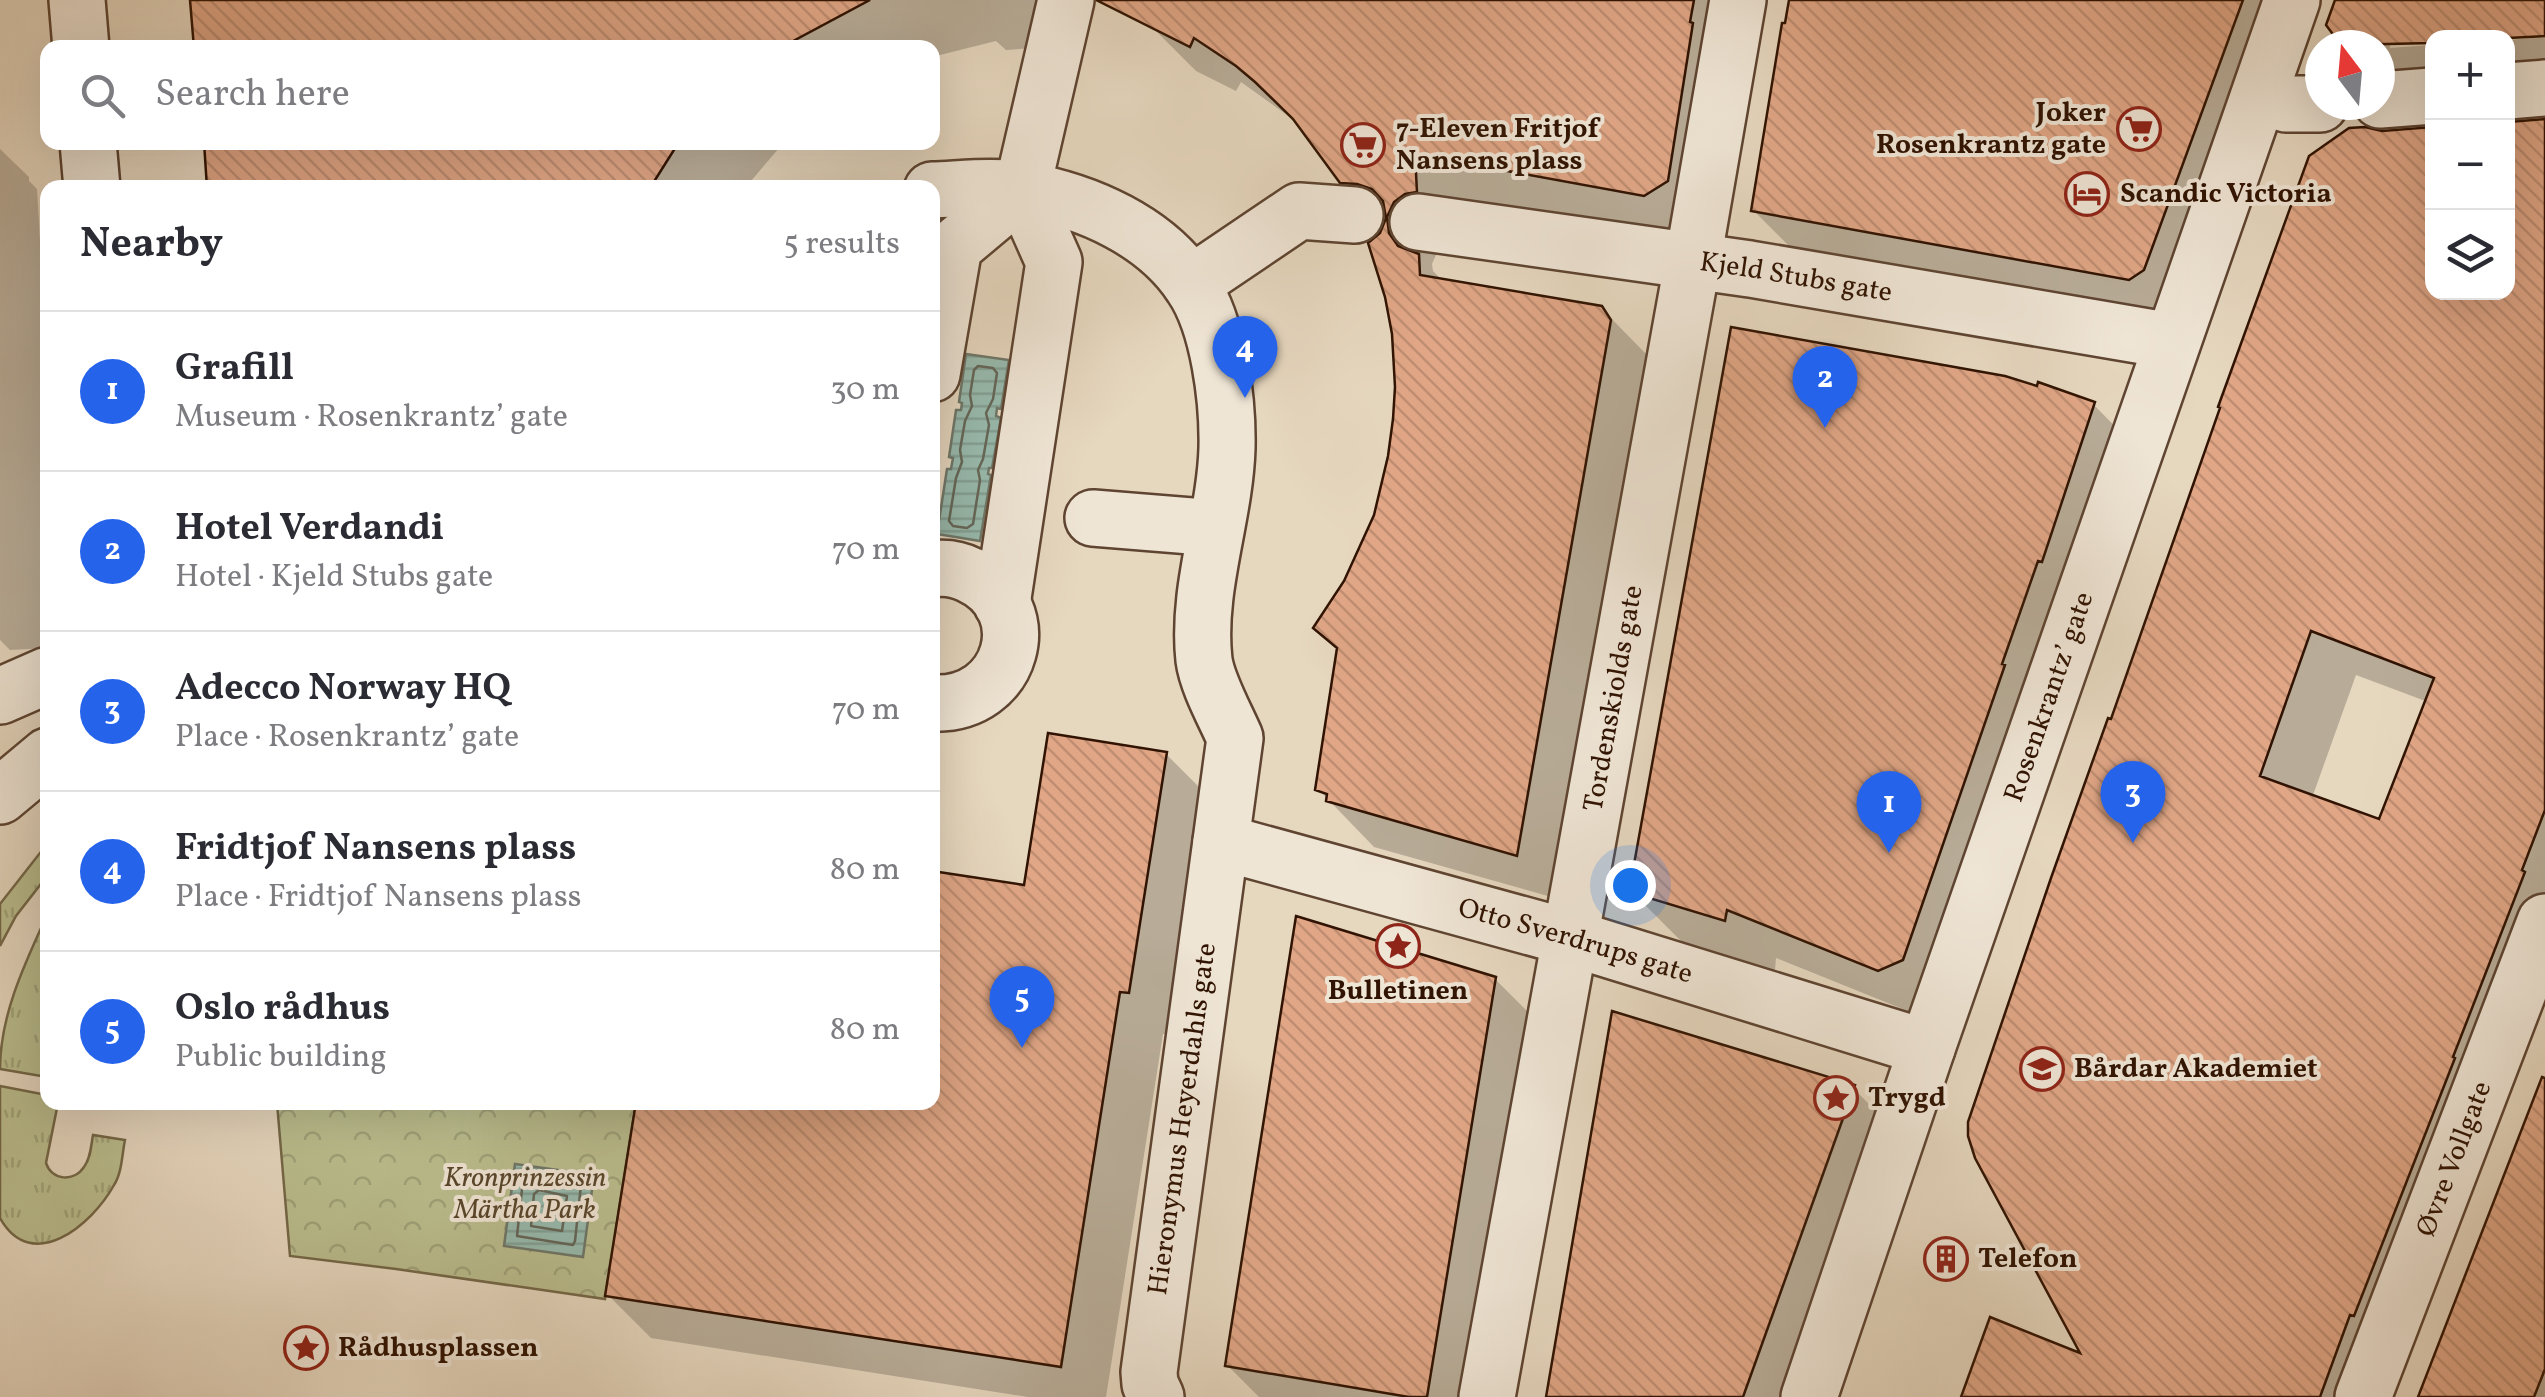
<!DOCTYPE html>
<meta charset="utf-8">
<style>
:root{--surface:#fff;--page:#f7f7f7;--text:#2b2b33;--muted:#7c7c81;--line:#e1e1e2;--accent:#2563eb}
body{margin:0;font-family:Vollkorn,serif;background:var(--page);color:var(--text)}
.controls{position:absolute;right:30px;top:30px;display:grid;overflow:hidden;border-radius:20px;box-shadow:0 10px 40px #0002}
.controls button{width:90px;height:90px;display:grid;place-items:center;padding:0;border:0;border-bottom:2px solid var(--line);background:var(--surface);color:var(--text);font:50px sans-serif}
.compass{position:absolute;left:2305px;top:30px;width:90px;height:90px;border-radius:50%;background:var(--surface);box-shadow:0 10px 40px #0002;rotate:344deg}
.you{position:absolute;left:1630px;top:885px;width:35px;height:35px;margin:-25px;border:8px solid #fff;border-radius:50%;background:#1a73e8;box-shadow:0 0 0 15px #1a73e833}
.badge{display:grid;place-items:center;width:65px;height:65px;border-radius:50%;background:var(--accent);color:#fff;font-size:32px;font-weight:700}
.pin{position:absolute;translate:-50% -82px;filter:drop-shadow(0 2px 5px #0008)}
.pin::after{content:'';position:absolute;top:52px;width:35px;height:30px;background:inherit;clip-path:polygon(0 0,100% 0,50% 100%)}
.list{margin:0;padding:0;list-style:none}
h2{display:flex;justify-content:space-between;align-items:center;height:130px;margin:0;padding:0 40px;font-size:42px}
h2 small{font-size:32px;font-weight:400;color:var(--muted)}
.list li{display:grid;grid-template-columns:65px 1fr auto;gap:30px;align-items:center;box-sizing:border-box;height:160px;padding:0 40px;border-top:2px solid var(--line)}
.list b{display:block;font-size:38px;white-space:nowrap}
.list p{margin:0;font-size:32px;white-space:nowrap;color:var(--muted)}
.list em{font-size:32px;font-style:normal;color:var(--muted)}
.icon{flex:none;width:55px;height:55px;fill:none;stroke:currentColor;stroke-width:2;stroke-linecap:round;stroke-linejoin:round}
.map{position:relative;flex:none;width:2545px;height:1397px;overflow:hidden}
.search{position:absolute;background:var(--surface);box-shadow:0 10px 40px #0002;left:40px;top:40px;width:900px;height:110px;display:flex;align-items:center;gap:25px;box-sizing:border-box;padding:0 35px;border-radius:20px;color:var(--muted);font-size:38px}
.panel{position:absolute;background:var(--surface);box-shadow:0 10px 40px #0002;left:40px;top:180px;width:900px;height:930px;border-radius:20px}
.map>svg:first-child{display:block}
</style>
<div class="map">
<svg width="2545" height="1397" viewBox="0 0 2545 1397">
<defs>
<pattern id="grass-tufts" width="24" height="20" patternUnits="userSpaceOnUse" patternTransform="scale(2.5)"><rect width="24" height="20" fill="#babd8e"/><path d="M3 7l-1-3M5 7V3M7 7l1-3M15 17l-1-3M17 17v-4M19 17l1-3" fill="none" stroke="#a0a279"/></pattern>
<pattern id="park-crowns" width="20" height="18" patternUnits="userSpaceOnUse" patternTransform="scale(2.5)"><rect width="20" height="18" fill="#babd8e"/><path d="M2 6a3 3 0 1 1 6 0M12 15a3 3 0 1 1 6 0" fill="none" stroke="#a0a279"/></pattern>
<pattern id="water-rules" width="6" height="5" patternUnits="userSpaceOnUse" patternTransform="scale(2.5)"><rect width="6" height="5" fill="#97baae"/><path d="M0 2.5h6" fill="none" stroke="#829f94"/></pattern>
<pattern id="building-back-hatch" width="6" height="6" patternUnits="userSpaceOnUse" patternTransform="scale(2.5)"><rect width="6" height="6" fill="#e0a686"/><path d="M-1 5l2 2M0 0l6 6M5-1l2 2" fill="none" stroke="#c08e72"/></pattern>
</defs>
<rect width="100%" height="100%" fill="#e6d7bf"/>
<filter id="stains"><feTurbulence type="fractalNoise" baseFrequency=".002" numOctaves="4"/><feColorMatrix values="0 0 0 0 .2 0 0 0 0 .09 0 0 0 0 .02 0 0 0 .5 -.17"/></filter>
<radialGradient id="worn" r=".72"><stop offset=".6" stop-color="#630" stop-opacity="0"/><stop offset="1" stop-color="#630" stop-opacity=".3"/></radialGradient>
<path fill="url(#grass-tufts)" stroke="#756848" stroke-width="2.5" d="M 47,844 L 47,876 L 16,916 L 0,946 L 0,904 Z
M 47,915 L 47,1077 L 0,1069 C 0,1015 25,963 47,915 Z
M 0,1086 L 47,1095 L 48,1102 L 58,1103 L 46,1163 C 52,1181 74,1182 84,1167 C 91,1158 91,1145 93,1135 L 125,1140 C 122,1154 122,1173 114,1185 C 92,1225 32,1275 0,1218 Z"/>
<path fill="url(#park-crowns)" stroke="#756848" stroke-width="2.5" d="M 277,1103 L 636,1103 L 605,1299 L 396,1269 L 290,1256 Z"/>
<path fill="url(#water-rules)" stroke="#6e7769" stroke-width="2.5" d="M 966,354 L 1009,360 L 1001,409 L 997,408 L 996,416 L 1001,418 L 992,468 L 989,468 L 988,474 L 991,475 L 980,541 L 937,534 L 947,469 L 951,469 L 953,458 L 949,457 L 956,410 L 961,410 L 962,403 L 959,402 Z
M 515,1164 L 594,1175 L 583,1257 L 504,1246 Z"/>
<path fill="#0003" fill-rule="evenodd" d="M 682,0 L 1056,0 L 1048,47 L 1006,50 L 996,41 L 932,57 L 932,48 L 717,48 Z
M 1154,0 L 1747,0 L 1691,241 L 1460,198 L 1461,237 L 1439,248 L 1432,264 L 1433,271 L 1444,282 L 1601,308 L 1647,355 L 1655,368 L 1562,900 L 1374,847 L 1318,789 L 1339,651 L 1316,628 L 1346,583 L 1376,516 L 1391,457 L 1398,387 L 1386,225 L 1342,181 L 1298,123 L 1241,82 L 1236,91 L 1196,71 L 1150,25 Z
M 1790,0 L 2317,0 L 2199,326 L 1809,266 L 1753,210 Z
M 2338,0 L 2545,0 L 2545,32 L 2432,38 L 2432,40 L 2390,42 L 2390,48 L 2432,45 L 2432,97 L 2380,81 L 2380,45 L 2344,45 L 2329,25 Z
M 2545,37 L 2545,89 L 2508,92 L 2508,40 Z
M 2545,122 L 2545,980 L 2381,1397 L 1964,1397 L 2085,1358 L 2113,722 L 2382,134 L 2432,130 L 2432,292 L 2508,292 L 2508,124 ZM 2356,675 L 2428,702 L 2380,822 L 2312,798 Z
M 205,142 L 773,142 L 779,148 L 745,188 L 209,188 Z
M 0,149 L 29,177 L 29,181 L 37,189 L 48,378 L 48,648 L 10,650 L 0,640 Z
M 2093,404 L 2143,455 L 1930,1020 L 1776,958 L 1775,970 L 1682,942 L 1631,891 Z
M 1166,754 L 1209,797 L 1171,1035 L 1163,1034 L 1106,1397 L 1028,1397 L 651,1338 L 608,1295 L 932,1102 L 1026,888 Z
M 1495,979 L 1551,1035 L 1491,1397 L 1259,1397 L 1227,1365 Z
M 2545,1079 L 2545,1397 L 2421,1397 Z
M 1853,1088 L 1919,1154 L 1832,1397 L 1549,1397 Z"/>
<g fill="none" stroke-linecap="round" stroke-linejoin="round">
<path stroke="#646658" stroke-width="2.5" d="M 978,366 L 993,368 L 997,373 L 993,399 L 986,413 L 989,425 L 983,459 L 978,470 L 980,480 L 973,524 L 967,528 L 953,526 L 949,521 L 956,478 L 962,462 L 960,450 L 965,421 L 972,406 L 970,395 L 974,370 Z
M 528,1176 L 581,1185 L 575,1241 L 573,1245 L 517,1236 L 523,1180 Z
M 539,1190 L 567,1196 L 562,1231 L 531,1226 L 534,1194 Z"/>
</g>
<path fill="url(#building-back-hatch)" stroke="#301302" stroke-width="2.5" fill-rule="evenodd" d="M 190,0 L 870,0 L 780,48 L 194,48 Z
M 1096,0 L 1694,0 L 1690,22 L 1693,23 L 1668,181 L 1644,196 L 1415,154 L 1417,192 L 1405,194 L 1394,202 L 1387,217 L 1389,233 L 1398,246 L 1419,254 L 1420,275 L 1602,306 L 1611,320 L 1517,856 L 1326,801 L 1327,794 L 1315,790 L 1337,648 L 1313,628 L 1344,581 L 1374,515 L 1388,456 L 1393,419 L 1395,387 L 1392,334 L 1385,297 L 1368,243 L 1380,233 L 1386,218 L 1383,201 L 1372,189 L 1357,184 L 1340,183 L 1293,119 L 1255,82 L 1236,66 L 1194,38 L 1190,47 Z
M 1789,0 L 2243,0 L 2144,270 L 2129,280 L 1751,211 L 1782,23 L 1785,23 Z
M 2335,0 L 2545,0 L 2545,36 L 2508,38 L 2432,38 L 2432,43 L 2341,45 L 2326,25 Z
M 2545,119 L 2545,810 L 2522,870 L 2525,872 L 2453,1057 L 2455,1058 L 2354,1316 L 2350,1315 L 2320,1397 L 1961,1397 L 1990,1317 L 2080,1353 L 1975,1158 L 1968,1136 L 1968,1122 L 2051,878 L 2108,718 L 2111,719 L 2220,408 L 2218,407 L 2309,156 L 2349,128 L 2365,127 L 2382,131 L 2432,127 L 2432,292 L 2508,292 L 2508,122 ZM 2311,631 L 2434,678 L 2379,819 L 2260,776 Z
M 204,142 L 679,142 L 650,188 L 207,188 Z
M 1731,327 L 2005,376 L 2037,386 L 2038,382 L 2095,402 L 2042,562 L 2038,561 L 2002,664 L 2005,665 L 1903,960 L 1878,971 L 1727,910 L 1725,921 L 1629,892 Z
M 1048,733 L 1167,752 L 1129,993 L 1120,992 L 1061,1367 L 605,1296 L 636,1102 L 932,1102 L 932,871 L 1024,885 Z
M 1296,916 L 1496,977 L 1427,1397 L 1409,1397 L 1225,1366 Z
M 1612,1011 L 1855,1085 L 1743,1397 L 1546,1397 Z
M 2542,1077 L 2545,1078 L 2545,1369 L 2534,1397 L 2418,1397 Z"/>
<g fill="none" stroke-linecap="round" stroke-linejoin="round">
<g stroke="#5e4431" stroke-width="60">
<g id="minor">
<path d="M 77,0 L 81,48"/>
<path d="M 2508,91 L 2545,88"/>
<path d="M 2260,95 L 2286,104 L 2320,104"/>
<path d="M 2380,100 L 2432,96"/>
<path d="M 88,142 L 92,188"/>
<path d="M 932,190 C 962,189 995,185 1024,190 C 1087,201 1156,231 1192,286 C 1219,325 1228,401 1227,448 C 1225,518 1196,589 1204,660 C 1207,683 1225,715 1235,738 L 1149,1372 L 1150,1384 L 1156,1397"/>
<path d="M 1022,190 L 1066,0"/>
<path id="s1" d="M 1418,222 L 1750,269 L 2172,341"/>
<path d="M 1191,284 L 1299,211 L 1355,215"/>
<path d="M 932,374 L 954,247 L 1022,190"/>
<path d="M 1093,518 L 1216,528"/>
<path d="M 932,569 C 945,567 958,569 970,575 C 1040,607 1014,707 932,703"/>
<path d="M 1002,604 L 1054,262 L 1022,190"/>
<path d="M 0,696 L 48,675"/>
<path d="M 0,796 L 48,756"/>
<path id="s2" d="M 1221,842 L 1571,938 L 1927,1048"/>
<path id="s3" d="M 1487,1397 L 1693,260 L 1738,0"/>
<path id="s4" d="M 1809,1397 L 1927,1048 L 2292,0"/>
<path id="s5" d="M 2363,1397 L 2545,922"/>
</g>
</g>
<use href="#minor" stroke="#efe5d5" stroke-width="55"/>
</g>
<defs>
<g id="supermarket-ring" transform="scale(2.25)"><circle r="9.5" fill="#efe5d5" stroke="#8f2418" stroke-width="1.5"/><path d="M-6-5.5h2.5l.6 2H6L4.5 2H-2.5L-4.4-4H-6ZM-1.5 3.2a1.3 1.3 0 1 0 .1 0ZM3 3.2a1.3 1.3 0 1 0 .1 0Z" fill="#8f2418"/></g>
<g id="hotel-ring" transform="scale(2.25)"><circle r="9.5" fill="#efe5d5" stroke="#8f2418" stroke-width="1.5"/><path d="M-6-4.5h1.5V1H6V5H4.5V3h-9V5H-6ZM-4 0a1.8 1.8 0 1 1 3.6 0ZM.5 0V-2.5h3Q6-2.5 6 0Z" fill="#8f2418"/></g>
<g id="sight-ring" transform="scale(2.25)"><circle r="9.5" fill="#efe5d5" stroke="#8f2418" stroke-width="1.5"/><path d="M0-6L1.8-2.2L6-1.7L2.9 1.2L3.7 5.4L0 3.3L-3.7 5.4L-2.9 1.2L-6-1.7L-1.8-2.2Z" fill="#8f2418"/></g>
<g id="school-ring" transform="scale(2.25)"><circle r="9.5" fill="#efe5d5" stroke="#8f2418" stroke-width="1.5"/><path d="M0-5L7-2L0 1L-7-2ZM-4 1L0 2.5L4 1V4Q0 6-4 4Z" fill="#8f2418"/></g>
<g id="building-ring" transform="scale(2.25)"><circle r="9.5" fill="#efe5d5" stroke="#8f2418" stroke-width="1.5"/><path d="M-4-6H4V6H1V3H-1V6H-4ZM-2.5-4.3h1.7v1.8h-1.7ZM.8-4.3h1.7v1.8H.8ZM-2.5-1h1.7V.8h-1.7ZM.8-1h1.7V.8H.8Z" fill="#8f2418"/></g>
</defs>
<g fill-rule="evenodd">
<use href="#supermarket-ring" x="2139" y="129"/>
<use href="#supermarket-ring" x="1363" y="145"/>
<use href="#hotel-ring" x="2087" y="194"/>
<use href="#sight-ring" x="1398" y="946"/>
<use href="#school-ring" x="2042" y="1069"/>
<use href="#sight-ring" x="1836" y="1098"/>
<use href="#building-ring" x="1946" y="1259"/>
<use href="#sight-ring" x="306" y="1348"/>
</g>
<g text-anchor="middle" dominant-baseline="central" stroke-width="8" stroke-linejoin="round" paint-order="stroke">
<g font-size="28" font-weight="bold" fill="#301302" stroke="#efe5d5" text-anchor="start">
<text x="2106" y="113" text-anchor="end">Joker<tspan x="2106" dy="32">Rosenkrantz gate</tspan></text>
<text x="1396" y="129">7-Eleven Fritjof<tspan x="1396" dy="32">Nansens plass</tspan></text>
<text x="2120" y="194">Scandic Victoria</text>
<text x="1398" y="991" text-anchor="middle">Bulletinen</text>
<text x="2074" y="1069">Bårdar Akademiet</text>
<text x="1868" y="1098">Trygd</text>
<text x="1978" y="1259">Telefon</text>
<text x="338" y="1348">Rådhusplassen</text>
</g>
<g font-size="28" fill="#301302" stroke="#efe5d5">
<text stroke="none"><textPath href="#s1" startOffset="382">Kjeld Stubs gate</textPath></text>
<text stroke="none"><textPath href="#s4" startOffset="740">Rosenkrantz’ gate</textPath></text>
<text stroke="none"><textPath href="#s3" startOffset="710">Tordenskiolds gate</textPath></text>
<text stroke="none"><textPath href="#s2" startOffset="368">Otto Sverdrups gate</textPath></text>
<text transform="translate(1183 1119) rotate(-82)">Hieronymus Heyerdahls gate</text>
<text stroke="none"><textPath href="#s5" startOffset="255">Øvre Vollgate</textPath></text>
</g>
<g font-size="28" font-style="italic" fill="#59462c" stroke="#efe5d5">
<text x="525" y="1178">Kronprinzessin<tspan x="525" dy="32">Märtha Park</tspan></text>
</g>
</g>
<rect width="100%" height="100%" filter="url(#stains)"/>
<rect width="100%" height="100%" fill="url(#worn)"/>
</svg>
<div class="controls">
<button>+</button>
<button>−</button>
<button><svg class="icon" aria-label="layers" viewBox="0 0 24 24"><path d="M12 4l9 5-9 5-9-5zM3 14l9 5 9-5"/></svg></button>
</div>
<svg class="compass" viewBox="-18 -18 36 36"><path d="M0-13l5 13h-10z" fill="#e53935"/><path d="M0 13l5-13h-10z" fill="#7c7c81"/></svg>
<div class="you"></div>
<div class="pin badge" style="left:1889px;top:853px">1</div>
<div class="pin badge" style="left:1825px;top:428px">2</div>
<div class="pin badge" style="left:2133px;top:843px">3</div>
<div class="pin badge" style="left:1245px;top:398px">4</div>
<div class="pin badge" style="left:1022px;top:1048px">5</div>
<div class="search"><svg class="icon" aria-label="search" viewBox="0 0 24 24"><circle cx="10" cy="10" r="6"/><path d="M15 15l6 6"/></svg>Search here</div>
<section class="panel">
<h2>Nearby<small>5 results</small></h2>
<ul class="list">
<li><span class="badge">1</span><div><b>Grafill</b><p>Museum · Rosenkrantz’ gate</p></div><em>30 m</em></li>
<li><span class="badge">2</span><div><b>Hotel Verdandi</b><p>Hotel · Kjeld Stubs gate</p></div><em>70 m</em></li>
<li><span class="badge">3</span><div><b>Adecco Norway HQ</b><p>Place · Rosenkrantz’ gate</p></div><em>70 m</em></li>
<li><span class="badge">4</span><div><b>Fridtjof Nansens plass</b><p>Place · Fridtjof Nansens plass</p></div><em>80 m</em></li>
<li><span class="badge">5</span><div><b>Oslo rådhus</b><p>Public building</p></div><em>80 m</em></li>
</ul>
</section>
</div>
